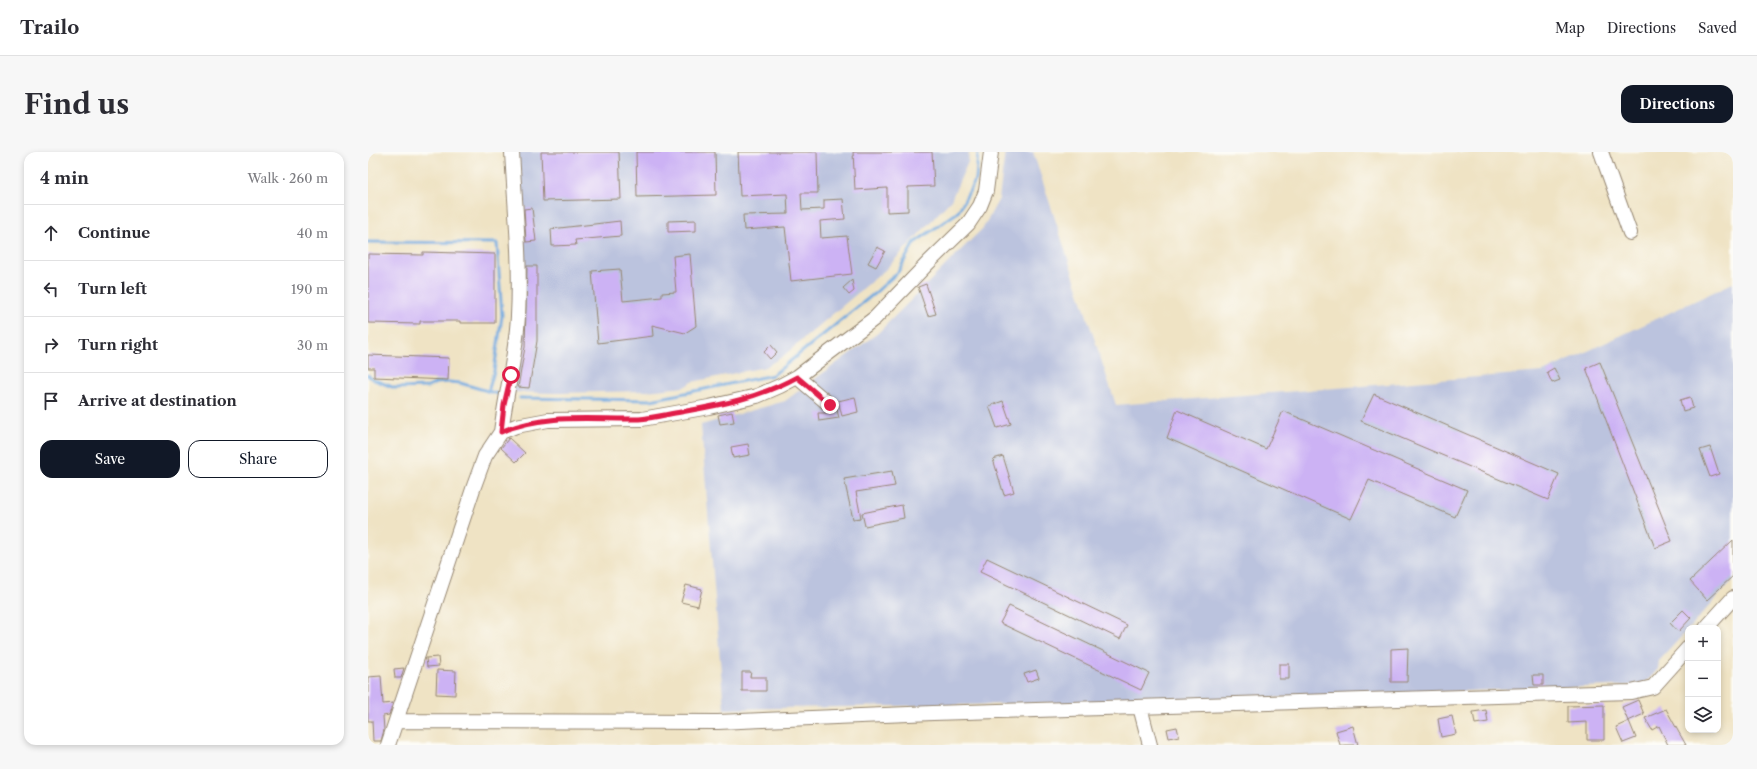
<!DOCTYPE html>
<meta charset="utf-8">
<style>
:root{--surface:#fff;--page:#f7f7f7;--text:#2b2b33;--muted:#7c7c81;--line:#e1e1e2;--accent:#111827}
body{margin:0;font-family:"Libre Caslon Text",serif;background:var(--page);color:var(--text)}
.controls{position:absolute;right:12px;bottom:12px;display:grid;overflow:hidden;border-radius:8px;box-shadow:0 2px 6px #0003}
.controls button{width:36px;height:36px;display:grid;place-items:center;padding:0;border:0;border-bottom:1px solid var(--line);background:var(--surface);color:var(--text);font:20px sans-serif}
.stop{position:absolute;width:12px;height:12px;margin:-9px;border:3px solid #e11d48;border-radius:50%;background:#fff}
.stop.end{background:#e11d48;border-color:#fff;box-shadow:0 1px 4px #0008}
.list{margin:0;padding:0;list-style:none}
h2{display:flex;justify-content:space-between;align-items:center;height:52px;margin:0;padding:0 16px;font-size:17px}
h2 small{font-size:13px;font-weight:400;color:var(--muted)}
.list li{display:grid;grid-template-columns:26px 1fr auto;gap:12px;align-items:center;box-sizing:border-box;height:56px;padding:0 16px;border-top:1px solid var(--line)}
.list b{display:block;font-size:15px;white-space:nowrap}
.list em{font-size:13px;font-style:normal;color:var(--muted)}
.actions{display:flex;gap:8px;padding:12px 16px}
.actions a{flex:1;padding:9px 0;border:1px solid var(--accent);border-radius:12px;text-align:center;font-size:14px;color:var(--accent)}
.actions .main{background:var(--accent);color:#fff}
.icon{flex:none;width:22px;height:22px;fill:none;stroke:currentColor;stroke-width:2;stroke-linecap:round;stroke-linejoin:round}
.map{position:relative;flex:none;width:1365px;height:593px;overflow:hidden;border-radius:12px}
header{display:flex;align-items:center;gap:24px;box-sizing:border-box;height:56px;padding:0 20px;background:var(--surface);border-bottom:1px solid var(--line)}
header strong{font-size:19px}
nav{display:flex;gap:22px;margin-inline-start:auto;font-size:14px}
.intro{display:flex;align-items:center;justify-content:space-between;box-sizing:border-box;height:96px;padding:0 24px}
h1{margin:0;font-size:28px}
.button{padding:10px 18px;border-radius:12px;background:var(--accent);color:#fff;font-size:14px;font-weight:700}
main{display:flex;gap:24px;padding:0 24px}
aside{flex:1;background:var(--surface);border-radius:12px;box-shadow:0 2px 6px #0003}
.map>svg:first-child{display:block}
</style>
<header>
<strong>Trailo</strong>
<nav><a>Map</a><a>Directions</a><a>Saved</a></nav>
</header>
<div class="intro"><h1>Find us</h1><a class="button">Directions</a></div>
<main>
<aside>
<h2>4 min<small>Walk · 260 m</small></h2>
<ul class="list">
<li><svg class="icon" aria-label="ahead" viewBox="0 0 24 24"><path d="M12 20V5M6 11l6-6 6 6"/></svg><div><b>Continue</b></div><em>40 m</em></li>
<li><svg class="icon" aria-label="left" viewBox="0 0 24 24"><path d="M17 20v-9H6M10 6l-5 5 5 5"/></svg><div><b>Turn left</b></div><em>190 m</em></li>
<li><svg class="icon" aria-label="right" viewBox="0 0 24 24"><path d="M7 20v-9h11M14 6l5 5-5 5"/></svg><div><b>Turn right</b></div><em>30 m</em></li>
<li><svg class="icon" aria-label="arrive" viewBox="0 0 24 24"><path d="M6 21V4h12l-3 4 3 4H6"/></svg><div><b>Arrive at destination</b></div></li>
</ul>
<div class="actions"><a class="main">Save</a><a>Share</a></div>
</aside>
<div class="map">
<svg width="1365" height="593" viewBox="0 0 1365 593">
<rect width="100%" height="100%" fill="#fdfcf7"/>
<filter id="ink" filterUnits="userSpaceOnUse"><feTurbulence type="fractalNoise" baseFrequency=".025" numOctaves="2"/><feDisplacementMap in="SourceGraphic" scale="8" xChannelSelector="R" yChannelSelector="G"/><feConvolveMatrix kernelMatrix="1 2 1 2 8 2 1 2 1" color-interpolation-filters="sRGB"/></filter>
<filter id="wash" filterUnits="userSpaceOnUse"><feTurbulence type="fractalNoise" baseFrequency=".012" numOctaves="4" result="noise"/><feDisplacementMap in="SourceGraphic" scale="16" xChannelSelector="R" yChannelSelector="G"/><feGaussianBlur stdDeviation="0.9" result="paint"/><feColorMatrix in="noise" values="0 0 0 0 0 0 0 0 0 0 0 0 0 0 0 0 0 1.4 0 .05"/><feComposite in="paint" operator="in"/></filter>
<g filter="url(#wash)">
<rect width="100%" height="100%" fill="#efe3c4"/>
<path fill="#bbc3de" d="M 149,0 L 601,0 L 600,10 L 583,48 L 517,118 L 414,205 L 397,215 L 324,230 L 316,235 L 278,239 L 187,241 L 142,240 Z
M 637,0 L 665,0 L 748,253 L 1175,220 L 1365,131 L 1365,428 L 1291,509 L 1290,517 L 1281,527 L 1272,533 L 816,549 L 356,557 L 333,273 L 417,249 L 510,181 L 615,76 L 631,47 Z"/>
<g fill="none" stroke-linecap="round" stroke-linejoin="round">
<path stroke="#6fa7de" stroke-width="3" d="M 0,90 L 129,91 L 134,164 L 126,219 L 120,240
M 0,223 L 4,227 L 27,236 L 60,235 L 68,231 L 80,230 L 92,231 L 130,242
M 152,246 L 283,248 L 405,223 L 507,141 L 530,120 L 546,91 L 590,60 L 608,27 L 610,0"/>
</g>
<g id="blocks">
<path fill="#ccb2f4" d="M 173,0 L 251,0 L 253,47 L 175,49 Z
M 268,0 L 347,0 L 348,43 L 269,45 Z
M 370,0 L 449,0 L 450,41 L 433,41 L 434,58 L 456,57 L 456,48 L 475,47 L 477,67 L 452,69 L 453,86 L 479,84 L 484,122 L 423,129 L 417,75 L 376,78 L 375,63 L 420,62 L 419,42 L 372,44 Z
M 485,0 L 564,0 L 566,34 L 540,35 L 540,59 L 519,60 L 519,36 L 487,38 Z
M 164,56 L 168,89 L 158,90 L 156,57 Z
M 328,68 L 328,79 L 300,80 L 300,69 Z
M 252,69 L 253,84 L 207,88 L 208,93 L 184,94 L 183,77 Z
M 509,95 L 517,99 L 508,115 L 500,111 Z
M 55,100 L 127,102 L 127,171 L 92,171 L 92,169 L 52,169 L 52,172 L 0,171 L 0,102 L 55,103 Z
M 322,102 L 328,174 L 317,181 L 284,173 L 285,184 L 230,191 L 224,119 L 252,117 L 255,149 L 294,145 L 294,141 L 308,140 L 305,104 Z
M 159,114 L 169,114 L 169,189 L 161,236 L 150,235 L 157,195 Z
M 484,128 L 486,139 L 481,143 L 475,136 Z
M 558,132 L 568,162 L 560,164 L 550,135 Z
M 403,193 L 409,200 L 402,207 L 396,200 Z
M 0,203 L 81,206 L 80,228 L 6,225 L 6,216 L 0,216 Z
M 1232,210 L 1304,389 L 1287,396 L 1218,216 Z
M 1186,216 L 1192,228 L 1184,231 L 1179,220 Z
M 1006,242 L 1191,322 L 1180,348 L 993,269 Z
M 487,245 L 490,260 L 474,264 L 470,249 Z
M 1322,245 L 1325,256 L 1315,259 L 1312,248 Z
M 635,249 L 643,272 L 629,276 L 621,254 Z
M 469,258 L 471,266 L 451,269 L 450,261 L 464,261 Z
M 809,258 L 898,297 L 915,259 L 1099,338 L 1087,365 L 1001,328 L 983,367 L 799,286 Z
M 364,260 L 366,270 L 352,272 L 350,263 Z
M 141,286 L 157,301 L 148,310 L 133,296 Z
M 380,292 L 382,303 L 365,306 L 363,295 Z
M 1342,295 L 1351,322 L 1342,325 L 1332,298 Z
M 635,304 L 646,340 L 636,343 L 625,307 Z
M 524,319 L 527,334 L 488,340 L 493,366 L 485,367 L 476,327 Z
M 534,353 L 536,366 L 497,374 L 494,361 Z
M 1365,388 L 1365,424 L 1339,448 L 1322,429 Z
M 619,406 L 759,473 L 752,487 L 612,420 Z
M 318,433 L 334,437 L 330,454 L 313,450 Z
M 641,454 L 781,521 L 773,538 L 632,471 Z
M 1315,458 L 1323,466 L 1310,480 L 1302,471 Z
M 1040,496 L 1039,530 L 1023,530 L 1023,497 Z
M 70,505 L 71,514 L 59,515 L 58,506 Z
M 911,512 L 921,512 L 921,527 L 911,527 Z
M 36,516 L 33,526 L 27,526 L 26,517 Z
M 69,518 L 88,519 L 87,543 L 68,542 Z
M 668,518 L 671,526 L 659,530 L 656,522 Z
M 374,520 L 383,520 L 382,525 L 398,525 L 398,539 L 374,539 Z
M 1165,523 L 1175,523 L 1175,533 L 1166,533 Z
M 13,524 L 15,552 L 25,551 L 21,563 L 15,564 L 16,578 L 13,589 L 5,589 L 4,569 L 0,569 L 0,525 Z
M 1270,548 L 1276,562 L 1260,569 L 1254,555 Z
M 1236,553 L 1236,588 L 1219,588 L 1219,570 L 1200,571 L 1200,554 Z
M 1298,557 L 1310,579 L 1318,593 L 1300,593 L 1291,574 L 1284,578 L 1277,566 Z
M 1118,558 L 1120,570 L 1107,572 L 1105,560 Z
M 1084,564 L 1088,582 L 1073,585 L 1070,567 Z
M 1261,569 L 1268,586 L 1255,591 L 1248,575 Z
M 985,574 L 990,593 L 972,593 L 968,579 Z
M 809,575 L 811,584 L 801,586 L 799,577 Z"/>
</g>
</g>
<g filter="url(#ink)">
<use href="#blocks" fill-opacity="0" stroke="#958671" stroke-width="1"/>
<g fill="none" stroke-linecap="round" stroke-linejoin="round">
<g stroke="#958671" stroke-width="16">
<path id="minor" d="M 1233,0 L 1262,81
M 429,225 L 462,253
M 133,280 C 138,241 148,203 150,164 C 153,109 147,55 144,0
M 1338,476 L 1365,446
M 772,555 L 782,593
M 28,569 L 350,570 L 565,561 L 1263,540 L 1285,535 L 1320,496
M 20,593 L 106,334 L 117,304 L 133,280 L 148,274 L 180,268 L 274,267 L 341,255 L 389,244 L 412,234 L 429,225 L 507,166 L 561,110 L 600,72 L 612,54 L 618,39 L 623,0"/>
</g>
<use href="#minor" stroke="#fff" stroke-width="14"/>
</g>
</g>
<g fill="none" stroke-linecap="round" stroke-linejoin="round" filter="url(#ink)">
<path stroke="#e11d48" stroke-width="5" d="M 143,223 L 136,253 L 133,280 C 175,261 226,268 271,267 C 285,266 300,262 313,260 C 354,253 393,245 429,225 L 462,253"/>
</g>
</svg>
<div class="controls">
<button>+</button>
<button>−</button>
<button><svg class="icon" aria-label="layers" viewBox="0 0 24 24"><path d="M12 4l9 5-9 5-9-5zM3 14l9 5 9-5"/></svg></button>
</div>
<div class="stop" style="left:143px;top:223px"></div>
<div class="stop end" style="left:462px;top:253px"></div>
</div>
</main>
